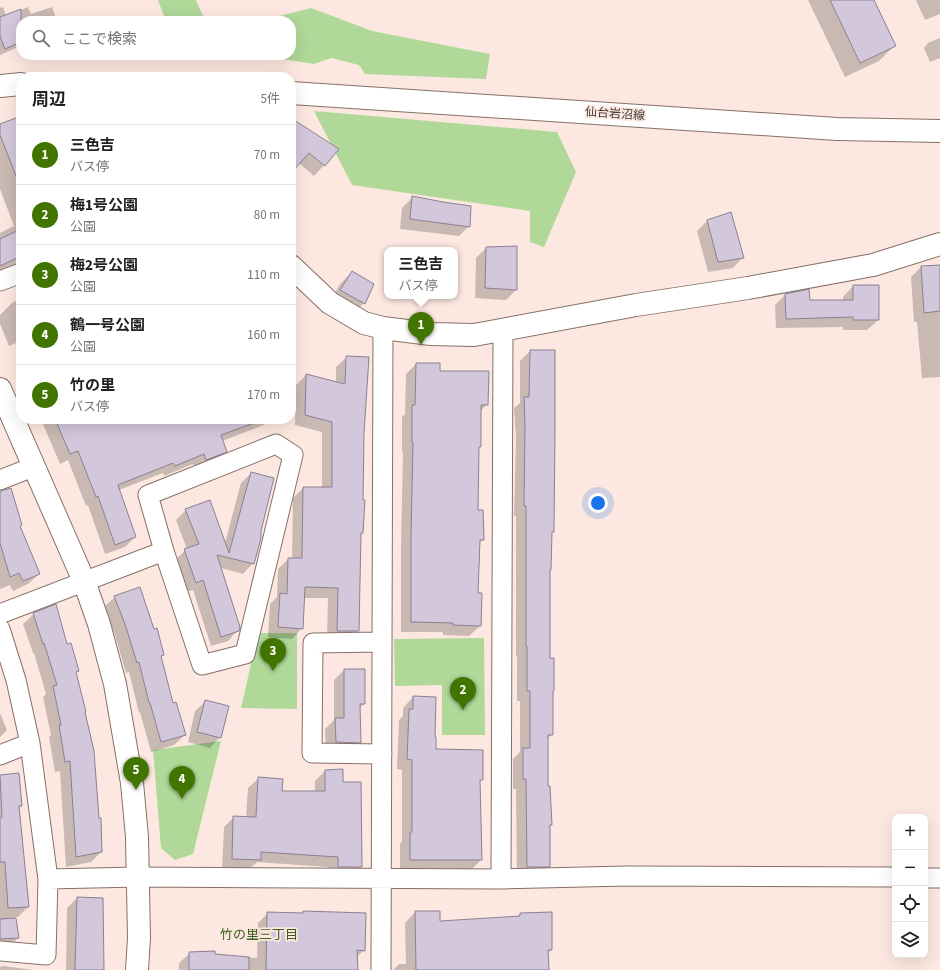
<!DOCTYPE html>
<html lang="ja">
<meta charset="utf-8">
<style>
:root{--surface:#fff;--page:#f2f2f2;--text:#202124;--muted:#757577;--line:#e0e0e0;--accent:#417500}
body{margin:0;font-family:"Source Sans 3","Noto Sans JP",sans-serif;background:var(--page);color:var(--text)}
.controls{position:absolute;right:12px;bottom:12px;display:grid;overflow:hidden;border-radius:8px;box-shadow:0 4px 16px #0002}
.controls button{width:36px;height:36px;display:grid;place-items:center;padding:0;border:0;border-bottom:1px solid var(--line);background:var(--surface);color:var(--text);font:20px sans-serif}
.you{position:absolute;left:598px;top:503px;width:14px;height:14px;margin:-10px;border:3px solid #fff;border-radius:50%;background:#1a73e8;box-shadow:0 0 0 6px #1a73e833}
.badge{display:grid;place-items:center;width:26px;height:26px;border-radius:50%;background:var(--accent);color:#fff;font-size:13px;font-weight:700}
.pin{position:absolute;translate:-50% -33px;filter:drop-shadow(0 1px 2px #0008)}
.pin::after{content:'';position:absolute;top:21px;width:14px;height:12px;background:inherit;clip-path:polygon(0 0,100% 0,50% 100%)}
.popup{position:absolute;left:384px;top:247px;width:74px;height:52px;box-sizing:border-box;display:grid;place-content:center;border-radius:8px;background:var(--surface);filter:drop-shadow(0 1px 3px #0005);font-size:13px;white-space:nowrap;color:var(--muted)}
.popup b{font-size:15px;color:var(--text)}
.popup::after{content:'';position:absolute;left:50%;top:100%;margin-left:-8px;border:8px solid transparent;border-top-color:var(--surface)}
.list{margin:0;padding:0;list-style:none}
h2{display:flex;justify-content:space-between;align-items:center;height:52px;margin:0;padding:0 16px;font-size:17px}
h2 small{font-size:13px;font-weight:400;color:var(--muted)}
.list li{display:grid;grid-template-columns:26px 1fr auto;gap:12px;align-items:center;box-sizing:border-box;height:60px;padding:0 16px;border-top:1px solid var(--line)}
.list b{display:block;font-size:15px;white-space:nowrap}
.list p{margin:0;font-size:13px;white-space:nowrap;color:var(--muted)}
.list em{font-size:13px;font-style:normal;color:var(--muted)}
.icon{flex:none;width:22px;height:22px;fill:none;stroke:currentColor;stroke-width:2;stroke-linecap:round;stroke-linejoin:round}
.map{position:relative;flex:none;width:940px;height:970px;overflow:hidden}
.search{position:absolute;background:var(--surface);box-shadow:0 4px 16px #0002;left:16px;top:16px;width:280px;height:44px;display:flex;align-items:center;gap:10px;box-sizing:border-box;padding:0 14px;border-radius:16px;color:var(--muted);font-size:15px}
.panel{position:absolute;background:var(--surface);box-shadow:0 4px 16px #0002;left:16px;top:72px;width:280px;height:352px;border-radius:16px}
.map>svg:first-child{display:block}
</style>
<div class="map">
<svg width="940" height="970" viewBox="0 0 940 970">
<rect width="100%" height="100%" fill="#fce8e0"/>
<path fill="#b0d899" d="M 158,0 L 196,0 L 205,21 L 166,21 Z
M 311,8 L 372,31 L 490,54 L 486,79 L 365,74 L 359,65 L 331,58 L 314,64 L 257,55 L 180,57 L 179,55 L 291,55 L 291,21 L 260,21 Z
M 314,111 L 557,132 L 576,172 L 544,247 L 530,242 L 530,211 L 352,185 Z
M 258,633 L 297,633 L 297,709 L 241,708 Z
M 484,638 L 485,735 L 442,735 L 442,685 L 395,686 L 394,639 Z
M 221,741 L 193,854 L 175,860 L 161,848 L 153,750 Z"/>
<path fill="#0003" d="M 808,0 L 873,0 L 895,45 L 879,61 L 845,77 Z
M 916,0 L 940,0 L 940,14 L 925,20 Z
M 3,7 L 6,16 L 28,7 L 31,14 L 52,7 L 57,21 L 21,21 L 21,54 L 18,47 L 0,55 L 0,8 Z
M 940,38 L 940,58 L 930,62 L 924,48 L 928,43 Z
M 21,118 L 21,268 L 0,273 L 0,233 L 14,226 L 0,189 L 0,125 Z
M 291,120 L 338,150 L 314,176 L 299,163 L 291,171 Z
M 413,197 L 469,226 L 459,236 L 400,229 L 402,208 Z
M 707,221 L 743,257 L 733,268 L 708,272 L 697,231 Z
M 486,248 L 516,290 L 506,300 L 475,298 L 476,258 Z
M 940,266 L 940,377 L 922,378 L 917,322 L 914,322 L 911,277 L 921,267 Z
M 352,272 L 364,303 L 354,313 L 330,300 L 341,283 Z
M 853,286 L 878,320 L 867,330 L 843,330 L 843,327 L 776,328 L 775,305 L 785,295 L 809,301 L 843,301 L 843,297 Z
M 21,299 L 21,356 L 16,343 L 9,346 L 0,324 L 0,315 L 13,302 Z
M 530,351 L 554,351 L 553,532 L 551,534 L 549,570 L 549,659 L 552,734 L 547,739 L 547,787 L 551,824 L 549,826 L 549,866 L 539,877 L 517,877 L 516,789 L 513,789 L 513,759 L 520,752 L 520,701 L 517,701 L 517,656 L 516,656 L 516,516 L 514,516 L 516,438 L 514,408 L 520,403 L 520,361 Z
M 347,357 L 363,433 L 362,533 L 360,535 L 358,631 L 348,641 L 327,641 L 328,598 L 304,598 L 302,628 L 292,639 L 268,637 L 270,604 L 277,597 L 278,569 L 288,559 L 292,559 L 293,498 L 303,488 L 322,488 L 322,432 L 295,425 L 296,385 L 306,375 L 336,383 L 336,367 Z
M 416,364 L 439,372 L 487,404 L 480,412 L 480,446 L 478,448 L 477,511 L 483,540 L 478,544 L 477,594 L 480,626 L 469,636 L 443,635 L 443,632 L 401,632 L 401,546 L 403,452 L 402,452 L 402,417 L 405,414 L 406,374 Z
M 48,419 L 270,419 L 264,425 L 222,441 L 226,452 L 215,462 L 196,470 L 193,464 L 164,476 L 163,473 L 119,490 L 135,537 L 125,547 L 105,554 L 88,505 L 86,506 L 68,460 L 60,464 L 43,424 Z
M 251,473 L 260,531 L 261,532 L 253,563 L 243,574 L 221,568 L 238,630 L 228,641 L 211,646 L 193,590 L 186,592 L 174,561 L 187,549 L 176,520 L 186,510 L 225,543 L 241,483 Z
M 0,496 L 19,527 L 39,574 L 28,584 L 13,591 L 10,585 L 0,589 Z
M 115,597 L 154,630 L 163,655 L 160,658 L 172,704 L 185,735 L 174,745 L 151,752 L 140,712 L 139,713 L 129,672 L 126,673 L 115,635 L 104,607 Z
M 34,614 L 66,645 L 78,671 L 75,674 L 84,712 L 101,852 L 91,862 L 66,867 L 60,771 L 55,772 L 49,737 L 51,735 L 43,697 L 46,694 L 34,653 L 33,653 L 23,624 Z
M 344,670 L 364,704 L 360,708 L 360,742 L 349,753 L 326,752 L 325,729 L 334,720 L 334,680 Z
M 413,697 L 434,738 L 435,750 L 482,779 L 479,782 L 481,860 L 471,870 L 400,870 L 400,844 L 402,841 L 402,770 L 397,769 L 399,720 L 403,716 L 403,708 Z
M 206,701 L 220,737 L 210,748 L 188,742 L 195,711 Z
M 0,713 L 7,730 L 0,737 Z
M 325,771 L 361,867 L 350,877 L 328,877 L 328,867 L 257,862 L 249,869 L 222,869 L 224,827 L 234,817 L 246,817 L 248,788 L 259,778 L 281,792 L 315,792 L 315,781 Z
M 18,774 L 21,806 L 18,809 L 28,907 L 18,917 L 15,917 L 18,938 L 8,948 L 0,948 L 0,776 Z
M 77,898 L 103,963 L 104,963 L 103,970 L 66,970 L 67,908 Z
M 303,912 L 364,950 L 356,958 L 357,970 L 179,970 L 179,963 L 190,953 L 257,958 L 258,923 L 268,913 L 301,914 Z
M 415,912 L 439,922 L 516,917 L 520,914 L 551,950 L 547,954 L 548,970 L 393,970 L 399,964 L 406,964 L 405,923 Z
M 3,966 L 34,970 L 0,970 L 0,967 Z"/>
<path fill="#d3c7db" stroke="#8b8093" d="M 830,0 L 874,0 L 896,46 L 860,63 Z
M 21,9 L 21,42 L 5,49 L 0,36 L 0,17 Z
M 21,116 L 21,186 L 20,186 L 0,135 L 0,124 Z
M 291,118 L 339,149 L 325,166 L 309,153 L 291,173 Z
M 412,196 L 443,202 L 471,206 L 470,227 L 410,219 Z
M 731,212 L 744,258 L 718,262 L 707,220 Z
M 21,229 L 21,256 L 0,266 L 0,239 Z
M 517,246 L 517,290 L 485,288 L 486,247 Z
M 940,265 L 940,311 L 924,313 L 921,266 Z
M 352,271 L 374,284 L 365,304 L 340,290 Z
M 853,285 L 879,285 L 879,320 L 853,320 L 853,317 L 786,319 L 785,294 L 809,289 L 810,300 L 853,300 Z
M 530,350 L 555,350 L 555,429 L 554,532 L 552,532 L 551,570 L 550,570 L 550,658 L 554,658 L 554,691 L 553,691 L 553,735 L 548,735 L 548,786 L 550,786 L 552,825 L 550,825 L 550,867 L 527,867 L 526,779 L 523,779 L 523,748 L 530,748 L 530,691 L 527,691 L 527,646 L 526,646 L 526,506 L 524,506 L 525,427 L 524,397 L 529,397 Z
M 346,356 L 369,357 L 364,433 L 363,500 L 365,500 L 363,533 L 361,533 L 359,631 L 337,631 L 338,588 L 305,587 L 303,629 L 278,627 L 280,593 L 287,594 L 288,558 L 302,558 L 303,487 L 332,487 L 332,422 L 305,415 L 306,374 L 345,384 Z
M 416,363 L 440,363 L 440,371 L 489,371 L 488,405 L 481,405 L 481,447 L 479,447 L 478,510 L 483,510 L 484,540 L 480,540 L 478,593 L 482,593 L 481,626 L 453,625 L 453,623 L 411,622 L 411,535 L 413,442 L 412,442 L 412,405 L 415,405 Z
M 55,419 L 260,419 L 260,421 L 221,435 L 227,452 L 206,460 L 204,454 L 175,466 L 173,463 L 118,485 L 136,537 L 115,545 L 98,496 L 96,497 L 78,451 L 70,454 Z
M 251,472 L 274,478 L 261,531 L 261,538 L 254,564 L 217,555 L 240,627 L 239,631 L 221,637 L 203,580 L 196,583 L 184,549 L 199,544 L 185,509 L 210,500 L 229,553 Z
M 11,488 L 22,525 L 20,526 L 40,574 L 23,581 L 19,573 L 10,577 L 0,543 L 0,491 Z
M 140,587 L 154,629 L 157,628 L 164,655 L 161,656 L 173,703 L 176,702 L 186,735 L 161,742 L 150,703 L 149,703 L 139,662 L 137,663 L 125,624 L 114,596 Z
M 56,604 L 67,644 L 71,643 L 79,671 L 76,672 L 86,712 L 85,712 L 94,751 L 99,818 L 101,818 L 102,852 L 76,857 L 70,761 L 65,762 L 59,725 L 61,725 L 53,686 L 57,685 L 44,643 L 43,644 L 33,613 Z
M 344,669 L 365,669 L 365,704 L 360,704 L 361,743 L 336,742 L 335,718 L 344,718 Z
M 413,696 L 436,697 L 435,737 L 436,737 L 436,749 L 483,750 L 483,780 L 480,780 L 482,860 L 410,860 L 410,832 L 412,832 L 412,760 L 407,759 L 409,709 L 413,709 Z
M 205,700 L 229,706 L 221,738 L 197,732 Z
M 343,769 L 343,782 L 361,782 L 362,867 L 338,867 L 338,857 L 261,852 L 261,860 L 232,859 L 233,816 L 256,817 L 258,777 L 283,779 L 282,791 L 325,791 L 325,770 Z
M 19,773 L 22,806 L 19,806 L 29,907 L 8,908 L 5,862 L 0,862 L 0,818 L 2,817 L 0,775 Z
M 77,897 L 103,898 L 104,970 L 75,970 Z
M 303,911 L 366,913 L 365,951 L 357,950 L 358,970 L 266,970 L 267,912 L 303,913 Z
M 415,911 L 440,911 L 440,921 L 520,916 L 520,913 L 552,912 L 552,950 L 548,950 L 549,970 L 416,970 Z
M 16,918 L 19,938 L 0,939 L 0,919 Z
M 215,951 L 215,954 L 249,957 L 249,970 L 189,970 L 189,952 Z"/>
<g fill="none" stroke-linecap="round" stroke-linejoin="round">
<g stroke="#867066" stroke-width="21">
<path id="minor" d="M 0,281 L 21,273
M 276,444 L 293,455 L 245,654 L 202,665 L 164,551 L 148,495 Z
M 0,480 L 33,467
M 0,614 L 164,551
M 0,629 L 16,680 L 30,743 L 48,879 L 46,955 L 0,951
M 382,754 L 312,753 L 313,643 L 382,642
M 0,755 L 30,743
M 925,878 L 940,878
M 48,879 L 139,877 L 501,879 L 627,876 L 895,877
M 501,879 L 503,330
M 381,970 L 383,328"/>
</g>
<g stroke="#867066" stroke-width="24">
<path id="tertiary" d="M 291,266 L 330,303 L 364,323 L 383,328 L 431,334 L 474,335 L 636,305 L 748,288 L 873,265 L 940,244
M 0,389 L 84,581 L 99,624 L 115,684 L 132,783 L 137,837 L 139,938 L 137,970"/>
</g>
<g stroke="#867066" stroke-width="24">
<path id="primary" d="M 0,86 L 21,84
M 291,93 L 837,129 L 940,131"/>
</g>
<use href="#minor" stroke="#fff" stroke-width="19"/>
<use href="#tertiary" stroke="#fff" stroke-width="22"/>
<use href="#primary" stroke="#fff" stroke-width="22"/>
</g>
<g text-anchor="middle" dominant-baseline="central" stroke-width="3.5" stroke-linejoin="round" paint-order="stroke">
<g font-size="12" fill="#403732" stroke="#fce8e0">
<text transform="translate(615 114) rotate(4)">仙台岩沼線</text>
</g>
<g font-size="13" fill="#3c5f1f" stroke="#fce8e0">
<text x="259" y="935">竹の里三丁目</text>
</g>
</g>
</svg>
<div class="controls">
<button>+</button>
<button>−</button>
<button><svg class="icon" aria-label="locate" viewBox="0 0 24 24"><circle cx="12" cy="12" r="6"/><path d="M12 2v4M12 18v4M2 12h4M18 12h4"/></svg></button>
<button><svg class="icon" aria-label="layers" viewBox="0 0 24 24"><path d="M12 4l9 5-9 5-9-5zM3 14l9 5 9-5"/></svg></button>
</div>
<div class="you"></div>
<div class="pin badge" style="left:421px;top:345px">1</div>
<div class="popup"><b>三色吉</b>バス停</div>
<div class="pin badge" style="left:463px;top:710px">2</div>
<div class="pin badge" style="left:273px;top:671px">3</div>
<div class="pin badge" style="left:182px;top:799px">4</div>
<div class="pin badge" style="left:136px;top:790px">5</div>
<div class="search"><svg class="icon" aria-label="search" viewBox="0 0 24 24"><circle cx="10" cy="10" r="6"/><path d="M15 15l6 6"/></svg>ここで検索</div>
<section class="panel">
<h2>周辺<small>5件</small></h2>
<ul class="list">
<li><span class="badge">1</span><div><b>三色吉</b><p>バス停</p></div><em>70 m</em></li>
<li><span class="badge">2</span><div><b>梅1号公園</b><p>公園</p></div><em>80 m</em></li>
<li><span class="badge">3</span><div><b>梅2号公園</b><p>公園</p></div><em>110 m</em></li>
<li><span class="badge">4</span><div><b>鶴一号公園</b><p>公園</p></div><em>160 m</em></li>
<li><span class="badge">5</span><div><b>竹の里</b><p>バス停</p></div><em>170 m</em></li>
</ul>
</section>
</div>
